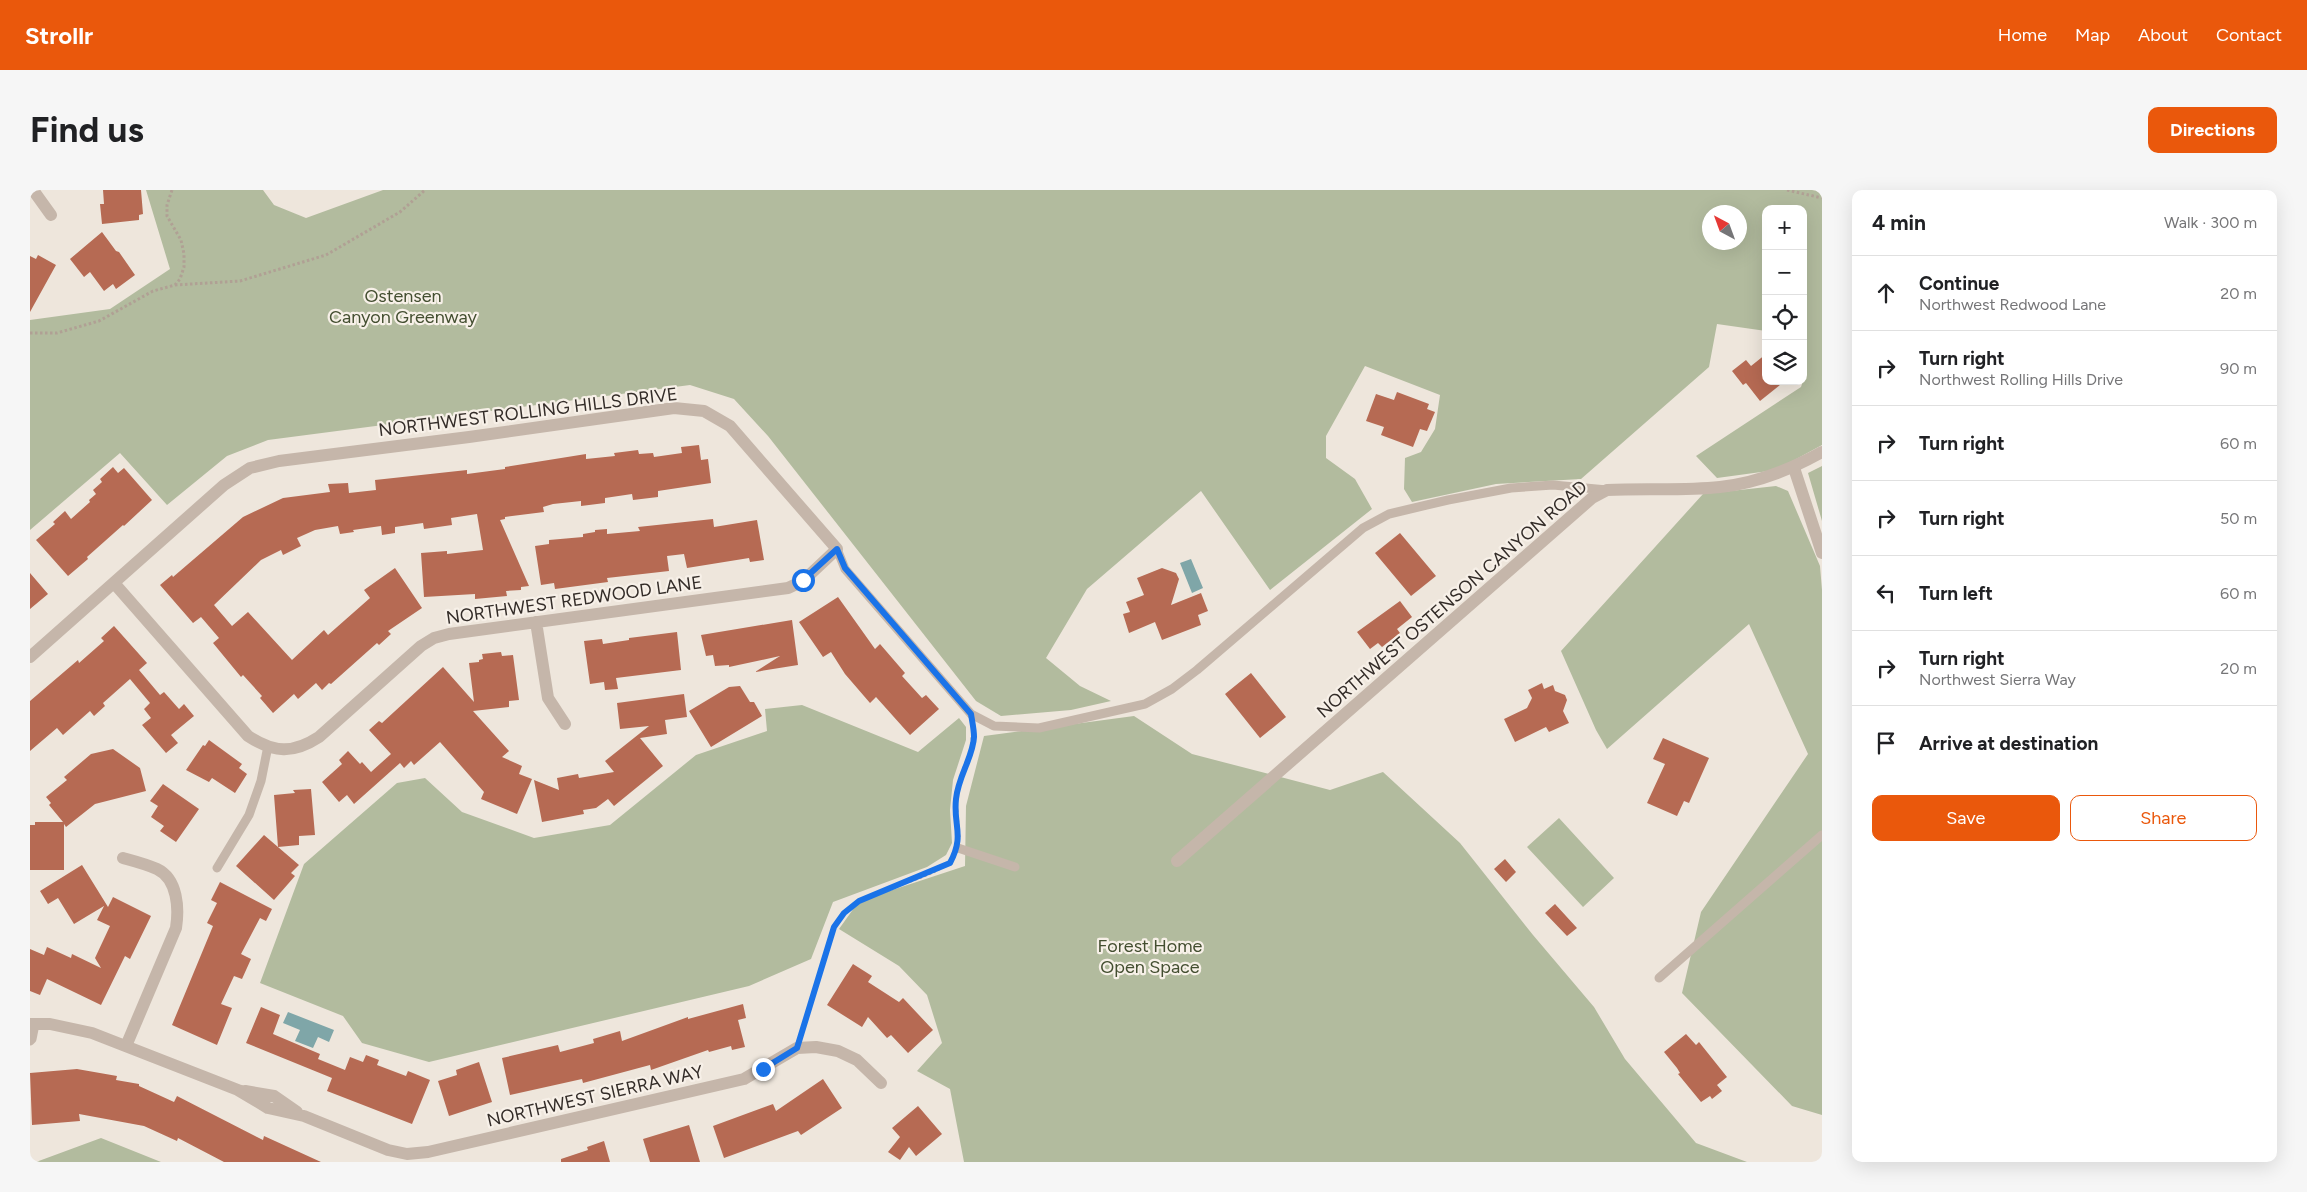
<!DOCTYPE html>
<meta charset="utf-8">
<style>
:root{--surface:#fff;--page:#f6f6f6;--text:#202124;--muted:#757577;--line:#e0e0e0;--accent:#ea580c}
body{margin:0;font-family:Figtree,sans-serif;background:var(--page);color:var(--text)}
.controls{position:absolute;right:15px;top:15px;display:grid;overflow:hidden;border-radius:10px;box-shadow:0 5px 20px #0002}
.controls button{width:45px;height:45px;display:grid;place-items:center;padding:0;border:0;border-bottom:1px solid var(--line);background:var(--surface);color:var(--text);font:25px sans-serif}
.compass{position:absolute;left:1672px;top:15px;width:45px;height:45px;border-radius:50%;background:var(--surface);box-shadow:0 5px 20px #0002;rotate:319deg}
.stop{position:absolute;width:15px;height:15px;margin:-11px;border:4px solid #1a73e8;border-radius:50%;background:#fff}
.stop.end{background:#1a73e8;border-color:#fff;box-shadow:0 1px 5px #0008}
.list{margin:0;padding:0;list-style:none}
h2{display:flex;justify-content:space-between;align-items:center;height:65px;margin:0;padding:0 20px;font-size:21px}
h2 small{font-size:16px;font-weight:400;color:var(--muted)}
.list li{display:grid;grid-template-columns:32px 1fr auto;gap:15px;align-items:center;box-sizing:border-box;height:75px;padding:0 20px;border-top:1px solid var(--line)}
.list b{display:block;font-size:19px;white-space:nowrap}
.list p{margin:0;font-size:16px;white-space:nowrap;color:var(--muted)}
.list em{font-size:16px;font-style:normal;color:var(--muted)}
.actions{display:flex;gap:10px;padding:15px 20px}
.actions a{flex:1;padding:11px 0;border:1px solid var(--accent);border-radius:10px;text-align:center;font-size:18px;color:var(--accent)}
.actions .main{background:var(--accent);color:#fff}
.icon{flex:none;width:28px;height:28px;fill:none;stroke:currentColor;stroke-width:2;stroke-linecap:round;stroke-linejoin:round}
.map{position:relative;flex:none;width:1792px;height:972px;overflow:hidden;border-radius:10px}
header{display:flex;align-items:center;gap:30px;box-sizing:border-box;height:70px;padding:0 25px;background:var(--accent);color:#fff}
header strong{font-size:24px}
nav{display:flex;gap:28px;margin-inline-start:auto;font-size:18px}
.intro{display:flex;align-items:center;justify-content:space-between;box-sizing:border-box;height:120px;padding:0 30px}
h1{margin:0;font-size:35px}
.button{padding:12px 22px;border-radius:10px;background:var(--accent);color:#fff;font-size:18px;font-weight:700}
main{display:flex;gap:30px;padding:0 30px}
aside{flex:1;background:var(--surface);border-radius:10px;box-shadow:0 5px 20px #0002}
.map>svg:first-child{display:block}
</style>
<header>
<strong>Strollr</strong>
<nav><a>Home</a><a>Map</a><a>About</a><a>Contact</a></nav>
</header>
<div class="intro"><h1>Find us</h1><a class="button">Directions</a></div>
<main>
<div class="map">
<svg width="1792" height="972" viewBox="0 0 1792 972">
<rect width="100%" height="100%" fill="#eee6dc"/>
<path fill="#b2bb9e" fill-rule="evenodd" d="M 116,0 L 233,0 L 244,15 L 276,28 L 353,0 L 1792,0 L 1792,255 L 1746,280 L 1687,288 L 1666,266 L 1771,197 L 1773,191 L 1773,19 L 1736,19 L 1736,141 L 1687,134 L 1679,177 L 1551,289 L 1466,294 L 1382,312 L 1374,299 L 1375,268 L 1391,262 L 1405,239 L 1410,205 L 1335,176 L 1296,246 L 1296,268 L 1325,289 L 1342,319 L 1240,400 L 1171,301 L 1057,399 L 1016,468 L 1050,496 L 1081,511 L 1041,520 L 971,526 L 946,511 L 738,246 L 704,209 L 660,195 L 238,250 L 197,266 L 137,315 L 90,263 L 0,340 L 0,130 L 80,119 L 140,79 ZM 1680,22 L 1710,22 L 1710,52 L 1680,52 Z
M 1792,276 L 1792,331 L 1778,283 Z
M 1746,296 L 1758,301 L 1790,376 L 1792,400 L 1792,925 L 1762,916 L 1652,803 L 1671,722 L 1778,564 L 1719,434 L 1577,559 L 1566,540 L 1531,461 L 1673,304 Z
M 772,515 L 888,562 L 929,528 L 936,537 L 936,550 L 923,590 L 920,620 L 922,653 L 916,665 L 897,677 L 803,712 L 781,769 L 719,796 L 399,872 L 332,853 L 313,826 L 230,793 L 274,674 L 367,593 L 395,588 L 432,622 L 504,648 L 580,635 L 666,565 L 737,541 L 735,519 Z
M 1104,526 L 1162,564 L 1300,600 L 1353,582 L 1430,653 L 1503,745 L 1564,817 L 1595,869 L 1666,953 L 1717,972 L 934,972 L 920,899 L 887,881 L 912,853 L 897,805 L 869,776 L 809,739 L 829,711 L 935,676 L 936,616 L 954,546 Z
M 1529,628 L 1584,688 L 1553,717 L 1497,657 Z
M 71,948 L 131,972 L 6,972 Z"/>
<path fill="#7fa6a8" d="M 1161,369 L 1173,398 L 1162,403 L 1150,373 Z
M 258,822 L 304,840 L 299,852 L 288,847 L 283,858 L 265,851 L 270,840 L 253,833 Z"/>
<path fill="#b66a53" d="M 73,0 L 111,0 L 113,24 L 109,25 L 109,30 L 72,34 L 70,14 L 74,14 Z
M 72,42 L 86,61 L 89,62 L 105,85 L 86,99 L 83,94 L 74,101 L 60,82 L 54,87 L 40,69 Z
M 8,65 L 26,75 L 0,122 L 0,66 L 6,69 Z
M 1736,164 L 1736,191 L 1755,191 L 1730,211 L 1716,193 L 1713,195 L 1702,181 L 1716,170 L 1721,176 Z
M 1367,202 L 1399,214 L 1397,219 L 1405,222 L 1397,241 L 1390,239 L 1383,257 L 1351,245 L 1354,237 L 1336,231 L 1346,204 L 1364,210 Z
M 669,255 L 671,270 L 678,269 L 681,293 L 628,301 L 628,307 L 603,310 L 602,304 L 575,308 L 575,313 L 551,316 L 551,311 L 523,314 L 513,317 L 514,322 L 475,327 L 475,329 L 470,330 L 499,396 L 491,397 L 491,400 L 476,401 L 477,406 L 445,409 L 445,404 L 394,407 L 391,363 L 417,361 L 417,364 L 453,360 L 447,324 L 421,328 L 422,335 L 394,339 L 393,333 L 365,337 L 365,343 L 352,345 L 351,336 L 323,340 L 324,342 L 310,344 L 308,336 L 285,340 L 267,348 L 271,356 L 253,365 L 251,360 L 231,370 L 184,415 L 202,436 L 218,422 L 262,470 L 294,440 L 298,445 L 340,408 L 334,400 L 365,378 L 392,418 L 358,441 L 361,444 L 349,455 L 347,453 L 301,494 L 299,493 L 292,500 L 286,493 L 268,509 L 264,504 L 243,523 L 230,508 L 232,506 L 213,485 L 211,487 L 183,453 L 189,448 L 171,427 L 163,433 L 130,395 L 142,385 L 143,387 L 213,327 L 253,308 L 300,302 L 298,294 L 318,293 L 319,303 L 346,300 L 345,290 L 437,280 L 437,284 L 475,279 L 475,277 L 556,264 L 556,269 L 585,266 L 584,263 L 608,260 L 609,264 L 623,263 L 624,267 L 652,263 L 651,257 Z
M 83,277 L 88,283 L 94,278 L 122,310 L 94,336 L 93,335 L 57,367 L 58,369 L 38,386 L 6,350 L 25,334 L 23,332 L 35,321 L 41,329 L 60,312 L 59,310 L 66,304 L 63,300 L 72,292 L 70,289 Z
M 683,329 L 684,337 L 727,330 L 734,370 L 720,372 L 719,368 L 657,378 L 654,364 L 637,366 L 639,381 L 577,388 L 578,392 L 525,399 L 524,393 L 511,395 L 505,356 L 519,354 L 519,350 L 553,347 L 553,344 L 565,342 L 565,340 L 577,339 L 577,344 L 610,341 L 608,337 Z
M 1370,343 L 1406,386 L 1381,406 L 1345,363 Z
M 1132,378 L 1146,383 L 1149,389 L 1141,415 L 1171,403 L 1178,421 L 1168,425 L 1171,435 L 1132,450 L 1125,432 L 1099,443 L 1093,424 L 1100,422 L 1096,412 L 1114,405 L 1107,388 Z
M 0,383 L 18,404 L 0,419 Z
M 808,407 L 845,459 L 850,454 L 875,483 L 872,486 L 892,508 L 896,505 L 909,519 L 880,545 L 846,507 L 840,513 L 815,484 L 801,462 L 793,467 L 769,432 Z
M 1370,411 L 1382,427 L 1367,439 L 1370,443 L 1352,457 L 1348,453 L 1340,459 L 1327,442 Z
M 762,430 L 768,475 L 725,482 L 750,466 L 699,477 L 699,475 L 685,476 L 683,465 L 676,466 L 671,445 Z
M 84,436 L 117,473 L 109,480 L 130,505 L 134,502 L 149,519 L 154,514 L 164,526 L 141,545 L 148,553 L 136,563 L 112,535 L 121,528 L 114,519 L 120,513 L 100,489 L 73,513 L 75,516 L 64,526 L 60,521 L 33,545 L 27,538 L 0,561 L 0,511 L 48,470 L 49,473 L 74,451 L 71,448 Z
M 647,442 L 651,480 L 586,488 L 588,499 L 575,500 L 574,492 L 560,494 L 554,451 L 572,449 L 573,454 L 599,450 L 599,448 Z
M 471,462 L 472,466 L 483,465 L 489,510 L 479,511 L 479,517 L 443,521 L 479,561 L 472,567 L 492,576 L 489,584 L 502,589 L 487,624 L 451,609 L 454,602 L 410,552 L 384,575 L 381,571 L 374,578 L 370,573 L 324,614 L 317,605 L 309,612 L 292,592 L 312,574 L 309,570 L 318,561 L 330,574 L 332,572 L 341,582 L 361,564 L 339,540 L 349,531 L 352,533 L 413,477 L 444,512 L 439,473 L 449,472 L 449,470 L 453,469 L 452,464 Z
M 1221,483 L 1256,527 L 1230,548 L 1195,504 Z
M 1512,493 L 1514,499 L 1523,495 L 1525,501 L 1535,505 L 1537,510 L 1533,521 L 1539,533 L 1519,542 L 1516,537 L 1485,552 L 1474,529 L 1497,518 L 1502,508 L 1498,500 Z
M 710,496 L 720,512 L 724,512 L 732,526 L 681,557 L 659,521 L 699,497 Z
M 654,504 L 657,527 L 635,530 L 637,544 L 610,548 L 633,576 L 584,616 L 578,609 L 566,618 L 553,620 L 554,624 L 512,632 L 504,590 L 529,600 L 527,588 L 548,584 L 549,588 L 584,582 L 575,571 L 619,536 L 590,539 L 587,513 Z
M 1633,548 L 1679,568 L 1659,613 L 1654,611 L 1647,626 L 1617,613 L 1635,574 L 1623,569 Z
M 179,550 L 212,574 L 209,578 L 217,584 L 205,603 L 182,588 L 179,592 L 156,580 L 173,555 L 175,556 Z
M 83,559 L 110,578 L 116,601 L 65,614 L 36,637 L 34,634 L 34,680 L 0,680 L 0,635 L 5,635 L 5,632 L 33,632 L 19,615 L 21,613 L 16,607 L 37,590 L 34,587 L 61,564 Z
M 133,594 L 169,619 L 146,652 L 130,641 L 134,636 L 121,627 L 128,616 L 120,611 Z
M 281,599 L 285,645 L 269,646 L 269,655 L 248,657 L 244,605 L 265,603 L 263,600 Z
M 234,645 L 269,675 L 261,683 L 265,686 L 244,710 L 206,676 Z
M 1475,669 L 1486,682 L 1476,692 L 1464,679 Z
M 52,675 L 78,717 L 83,707 L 121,726 L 100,769 L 95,766 L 71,815 L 17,789 L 10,805 L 0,801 L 0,759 L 14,765 L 17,757 L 41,768 L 42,764 L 71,778 L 65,768 L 80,736 L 67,730 L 74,716 L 44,734 L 28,708 L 18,714 L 10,701 Z
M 190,692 L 242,719 L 236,731 L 230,728 L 211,764 L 221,769 L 212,789 L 204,786 L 191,814 L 202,818 L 187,855 L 142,835 L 183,736 L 177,733 L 187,713 L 181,710 Z
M 1525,714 L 1547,738 L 1537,746 L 1515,723 Z
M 823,774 L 842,786 L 838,792 L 869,812 L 873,808 L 903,840 L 878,863 L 861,845 L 857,848 L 838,827 L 832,837 L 797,815 Z
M 713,814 L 716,828 L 708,830 L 715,857 L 702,860 L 701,856 L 679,862 L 678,860 L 621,880 L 620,875 L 553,893 L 552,889 L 480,905 L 472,868 L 528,855 L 530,862 L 564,853 L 563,849 L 590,841 L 592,851 L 658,827 L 658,829 Z
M 231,817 L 250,825 L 243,844 L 290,864 L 288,869 L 315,880 L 320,867 L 333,872 L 336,865 L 349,870 L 347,875 L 376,886 L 378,881 L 400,890 L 382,934 L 297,901 L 302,888 L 216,853 Z
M 1656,844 L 1666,855 L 1669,852 L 1697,887 L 1687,895 L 1692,901 L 1682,909 L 1680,906 L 1671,912 L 1648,884 L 1650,883 L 1647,878 L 1634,862 Z
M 449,872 L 462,912 L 419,926 L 408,891 L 427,885 L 426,880 Z
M 47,879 L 87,886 L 86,890 L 109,894 L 109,896 L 144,912 L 147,906 L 233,950 L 234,946 L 291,972 L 194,972 L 148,948 L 147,951 L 114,936 L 49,924 L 50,931 L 2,935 L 0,883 Z
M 793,889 L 812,918 L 771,945 L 768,941 L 694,968 L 683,936 L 743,914 L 746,921 Z
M 888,916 L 912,944 L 886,966 L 879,957 L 870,970 L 858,962 L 870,947 L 862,938 Z
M 659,935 L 670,972 L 620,972 L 613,949 Z
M 574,951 L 580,972 L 531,972 L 531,969 L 558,960 L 557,957 Z"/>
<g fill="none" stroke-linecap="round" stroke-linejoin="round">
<path stroke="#b0a094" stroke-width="3" stroke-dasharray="2.5 2.5" stroke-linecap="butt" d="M 1757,0 L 1792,8
M 145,95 L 210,91 L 296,65 L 370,22 L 395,0
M 0,143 L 27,143 L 69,131 L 123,101 L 145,95 L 150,89 L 154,77 L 154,64 L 151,50 L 137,26 L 137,15 L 142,0
M 929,647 L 926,611 L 930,588 L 941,560 L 943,539
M 771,846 L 804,737 C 811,726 819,716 831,710 C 850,699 915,684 924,667"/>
<path stroke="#c5b6aa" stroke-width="9" d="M 807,359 L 815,379 L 941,524 L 964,536 L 1009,538 L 1115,514 L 1142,499 L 1167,480 L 1333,338 L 1359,324 L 1418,310 L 1481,298 L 1523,295 L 1577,300
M 928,658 L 985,677
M 187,678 L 219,625 L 231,591 L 238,556
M 1629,788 L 1792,645
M 0,851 L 2,849 L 5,834"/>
<path stroke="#c5b6aa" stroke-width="12" d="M 3,0 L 21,25
M 1764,278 L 1792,363
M 506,432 L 518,508 L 535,534
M 0,467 L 194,295 L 220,278 L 249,271 L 439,247 L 644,218 L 674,221 L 700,236 L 807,359 L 773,391 L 758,398 L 419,444 L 404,448 L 391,456 L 289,547 C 263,564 244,563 218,546 L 84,393
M 93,668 C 104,671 116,674 127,679 C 148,689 149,719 146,738 L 96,856
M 1147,671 L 1562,308 L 1577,300 C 1615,298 1653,301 1690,297 C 1727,293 1760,280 1792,262
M 0,834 L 20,834 L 62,843 L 208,900 L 238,918 L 274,926 L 358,960 L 377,964 L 398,962 L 714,889 L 767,858 L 786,857 L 808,861 L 827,870 L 851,893
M 215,901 L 244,906 L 267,922"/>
</g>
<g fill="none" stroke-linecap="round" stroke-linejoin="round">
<path stroke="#1a73e8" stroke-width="6" d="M 733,879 L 767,858 L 804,737 L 814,723 L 829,711 L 920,673 C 935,645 923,636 926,609 C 928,587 943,567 944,547 C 944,539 942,531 941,524 L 815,378 L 807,359 L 773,390"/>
</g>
<g text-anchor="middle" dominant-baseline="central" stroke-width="4.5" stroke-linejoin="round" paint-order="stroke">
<g font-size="18" fill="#434e30" stroke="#f7f0e8">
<text x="373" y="106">Ostensen<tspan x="373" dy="21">Canyon Greenway</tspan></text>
<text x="1120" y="756">Forest Home<tspan x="1120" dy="21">Open Space</tspan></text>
</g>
<g font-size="18" fill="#332c28" stroke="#f7f0e8">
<text transform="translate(498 222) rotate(-7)">NORTHWEST ROLLING HILLS DRIVE</text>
<text transform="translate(1422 409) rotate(-41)">NORTHWEST OSTENSON CANYON ROAD</text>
<text transform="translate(544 410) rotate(-8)">NORTHWEST REDWOOD LANE</text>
<text transform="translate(565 906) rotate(-13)">NORTHWEST SIERRA WAY</text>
</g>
</g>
</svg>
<div class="controls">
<button>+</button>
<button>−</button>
<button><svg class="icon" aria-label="locate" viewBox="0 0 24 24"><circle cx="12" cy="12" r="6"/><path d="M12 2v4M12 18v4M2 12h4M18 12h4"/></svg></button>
<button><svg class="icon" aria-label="layers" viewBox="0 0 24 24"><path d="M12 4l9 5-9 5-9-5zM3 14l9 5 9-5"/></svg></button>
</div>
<svg class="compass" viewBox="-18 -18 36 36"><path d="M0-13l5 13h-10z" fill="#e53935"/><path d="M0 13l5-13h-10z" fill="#757577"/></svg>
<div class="stop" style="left:773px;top:390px"></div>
<div class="stop end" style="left:733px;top:879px"></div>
</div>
<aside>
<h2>4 min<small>Walk · 300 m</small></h2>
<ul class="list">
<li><svg class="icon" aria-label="ahead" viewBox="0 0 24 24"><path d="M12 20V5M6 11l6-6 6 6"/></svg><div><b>Continue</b><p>Northwest Redwood Lane</p></div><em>20 m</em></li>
<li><svg class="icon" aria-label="right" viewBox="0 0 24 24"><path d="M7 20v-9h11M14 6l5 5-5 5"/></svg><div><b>Turn right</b><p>Northwest Rolling Hills Drive</p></div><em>90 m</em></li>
<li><svg class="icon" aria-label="right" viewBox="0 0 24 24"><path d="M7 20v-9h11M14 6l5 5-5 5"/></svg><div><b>Turn right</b></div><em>60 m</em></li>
<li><svg class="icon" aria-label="right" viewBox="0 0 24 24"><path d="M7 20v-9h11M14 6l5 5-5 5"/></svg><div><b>Turn right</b></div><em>50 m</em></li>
<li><svg class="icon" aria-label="left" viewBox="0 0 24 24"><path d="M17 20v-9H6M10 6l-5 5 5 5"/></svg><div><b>Turn left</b></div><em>60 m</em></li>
<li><svg class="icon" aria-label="right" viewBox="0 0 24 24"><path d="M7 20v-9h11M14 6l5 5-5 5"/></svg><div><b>Turn right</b><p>Northwest Sierra Way</p></div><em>20 m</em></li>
<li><svg class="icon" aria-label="arrive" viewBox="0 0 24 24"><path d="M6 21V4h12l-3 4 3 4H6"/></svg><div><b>Arrive at destination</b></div></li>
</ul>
<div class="actions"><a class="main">Save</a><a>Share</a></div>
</aside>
</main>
